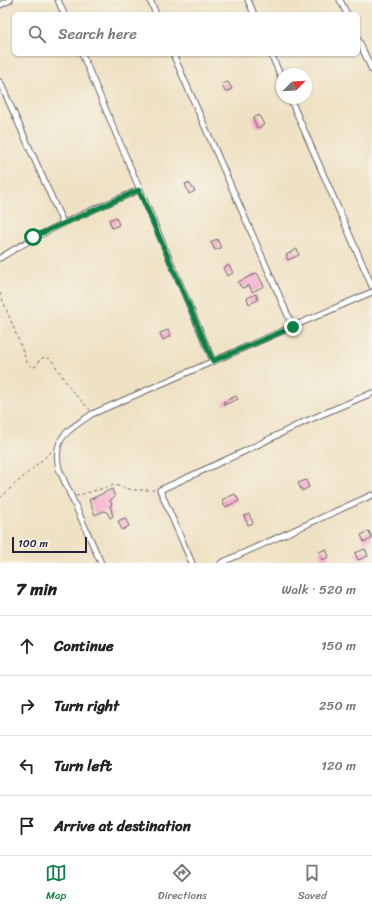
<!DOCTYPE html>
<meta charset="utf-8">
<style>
:root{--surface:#fff;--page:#f2f2f2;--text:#222;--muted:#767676;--line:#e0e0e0;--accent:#0b8043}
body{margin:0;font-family:Sriracha,sans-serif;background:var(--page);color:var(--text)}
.compass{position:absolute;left:276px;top:68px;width:36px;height:36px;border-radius:50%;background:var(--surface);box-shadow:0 1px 3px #0004;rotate:66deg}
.scale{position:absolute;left:12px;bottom:10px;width:75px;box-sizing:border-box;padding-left:4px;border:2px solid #22223b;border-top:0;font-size:11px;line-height:14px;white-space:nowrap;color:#22223b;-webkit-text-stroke:3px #f7f3e8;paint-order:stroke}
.stop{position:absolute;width:12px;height:12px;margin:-9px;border:3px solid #0b8043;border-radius:50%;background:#fff}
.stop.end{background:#0b8043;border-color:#fff;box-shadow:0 1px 4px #0008}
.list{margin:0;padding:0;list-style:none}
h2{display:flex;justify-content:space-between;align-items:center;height:52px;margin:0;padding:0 16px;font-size:17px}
h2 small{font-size:13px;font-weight:400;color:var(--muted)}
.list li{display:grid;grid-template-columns:26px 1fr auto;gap:12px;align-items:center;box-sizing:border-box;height:60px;padding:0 16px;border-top:1px solid var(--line)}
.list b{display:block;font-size:15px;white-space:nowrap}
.list em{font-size:13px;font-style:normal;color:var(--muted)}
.icon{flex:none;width:22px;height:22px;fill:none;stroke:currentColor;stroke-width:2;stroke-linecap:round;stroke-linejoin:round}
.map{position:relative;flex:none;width:372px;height:563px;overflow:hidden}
.search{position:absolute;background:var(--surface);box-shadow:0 1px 3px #0004;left:12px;right:12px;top:12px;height:44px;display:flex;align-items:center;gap:10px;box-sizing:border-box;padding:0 14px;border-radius:6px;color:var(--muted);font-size:15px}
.sheet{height:292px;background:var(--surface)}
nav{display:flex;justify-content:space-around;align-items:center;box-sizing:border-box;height:56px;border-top:1px solid var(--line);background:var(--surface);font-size:11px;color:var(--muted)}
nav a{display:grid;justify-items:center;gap:2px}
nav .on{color:var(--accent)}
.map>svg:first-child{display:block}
</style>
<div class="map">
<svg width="372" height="563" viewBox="0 0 372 563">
<rect width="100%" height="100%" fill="#f7f3e8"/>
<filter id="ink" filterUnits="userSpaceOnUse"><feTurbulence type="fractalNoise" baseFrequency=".025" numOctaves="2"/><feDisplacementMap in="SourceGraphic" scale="8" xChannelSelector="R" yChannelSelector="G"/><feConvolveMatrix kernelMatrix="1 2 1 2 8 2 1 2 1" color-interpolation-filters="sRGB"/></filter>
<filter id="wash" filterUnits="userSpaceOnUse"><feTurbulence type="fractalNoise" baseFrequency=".012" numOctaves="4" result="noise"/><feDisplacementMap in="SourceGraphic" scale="16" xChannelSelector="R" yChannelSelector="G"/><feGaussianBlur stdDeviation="0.9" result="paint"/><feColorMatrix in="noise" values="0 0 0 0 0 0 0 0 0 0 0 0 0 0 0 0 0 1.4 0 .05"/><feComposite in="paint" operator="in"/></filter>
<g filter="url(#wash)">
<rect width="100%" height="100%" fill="#efe2c4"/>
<g id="blocks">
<path fill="#f6a6c9" d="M 228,82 L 232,89 L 225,92 L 222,84 Z
M 259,115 L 264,125 L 257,128 L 253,118 Z
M 189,183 L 195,191 L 189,194 L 185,184 Z
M 116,217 L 119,225 L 112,228 L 109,220 Z
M 217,239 L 221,248 L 215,250 L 211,242 Z
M 297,249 L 299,255 L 288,260 L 286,255 Z
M 229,265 L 233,273 L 227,276 L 223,268 Z
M 257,273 L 264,286 L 252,292 L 249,285 L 243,288 L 241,287 L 238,282 Z
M 256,294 L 258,300 L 249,304 L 247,298 Z
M 168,330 L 171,336 L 163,340 L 160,333 Z
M 236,396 L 238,399 L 224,405 L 223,402 Z
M 306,480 L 309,487 L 302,491 L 298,483 Z
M 112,489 L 115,497 L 110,500 L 112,505 L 110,506 L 113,516 L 110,518 L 107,512 L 104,511 L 95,515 L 89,500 Z
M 235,494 L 239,501 L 225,507 L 222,500 Z
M 249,514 L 253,523 L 248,525 L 244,516 Z
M 125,518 L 129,526 L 122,530 L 118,521 Z
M 369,531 L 372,539 L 364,542 L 361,535 Z
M 326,549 L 329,557 L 322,560 L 319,552 Z
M 365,549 L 368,556 L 358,560 L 355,553 Z"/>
</g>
</g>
<g filter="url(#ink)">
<use href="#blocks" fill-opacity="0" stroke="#6a656b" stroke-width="1"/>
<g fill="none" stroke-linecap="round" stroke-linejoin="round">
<g stroke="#6a656b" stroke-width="7">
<path id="street" d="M 58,0 L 64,14
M 150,0 L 156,14
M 248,0 L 254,14
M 340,0 L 347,14
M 0,5 L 10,0
M 358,39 L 372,70
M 82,54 L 213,361
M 173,54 L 293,327
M 271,54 L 282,79
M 0,82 L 63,223
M 290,98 L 372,286
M 0,258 C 44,230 92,210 139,190
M 101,563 L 59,469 C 52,436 68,431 92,414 L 372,292
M 192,563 L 160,490 L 243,452 L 304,422 L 372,393
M 221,563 L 372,495"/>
</g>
<path stroke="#6a656b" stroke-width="1" stroke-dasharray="3 3" stroke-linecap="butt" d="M 0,293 L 27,362 L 32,368 L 36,366 L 40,359 L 45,357 L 51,359 L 72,391 L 90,410
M 76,496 L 114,485 L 133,490 L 154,490
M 0,498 L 52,451"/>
<use href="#street" stroke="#fff" stroke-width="5"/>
</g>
</g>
<g fill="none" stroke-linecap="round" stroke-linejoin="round" filter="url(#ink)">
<path stroke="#0b8043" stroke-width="5" d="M 33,237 L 139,190 L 213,361 L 293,327"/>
</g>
</svg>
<svg class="compass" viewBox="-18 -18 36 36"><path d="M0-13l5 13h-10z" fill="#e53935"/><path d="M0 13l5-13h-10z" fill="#767676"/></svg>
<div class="scale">100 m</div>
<div class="stop" style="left:33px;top:237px"></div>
<div class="stop end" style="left:293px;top:327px"></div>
<div class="search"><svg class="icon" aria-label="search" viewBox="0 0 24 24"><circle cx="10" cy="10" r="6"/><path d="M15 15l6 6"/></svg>Search here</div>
</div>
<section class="sheet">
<h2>7 min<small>Walk · 520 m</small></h2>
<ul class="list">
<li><svg class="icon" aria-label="ahead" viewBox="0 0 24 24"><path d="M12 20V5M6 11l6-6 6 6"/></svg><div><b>Continue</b></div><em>150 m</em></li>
<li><svg class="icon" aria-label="right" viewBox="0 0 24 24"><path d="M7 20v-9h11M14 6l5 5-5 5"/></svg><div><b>Turn right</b></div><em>250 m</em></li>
<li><svg class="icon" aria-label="left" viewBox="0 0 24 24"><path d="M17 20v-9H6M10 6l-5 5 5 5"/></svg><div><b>Turn left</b></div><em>120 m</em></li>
<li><svg class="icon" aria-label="arrive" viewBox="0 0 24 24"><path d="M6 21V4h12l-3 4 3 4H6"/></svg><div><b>Arrive at destination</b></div></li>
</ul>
</section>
<nav>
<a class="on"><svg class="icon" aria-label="map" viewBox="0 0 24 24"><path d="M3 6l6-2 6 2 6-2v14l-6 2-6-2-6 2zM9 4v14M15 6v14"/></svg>Map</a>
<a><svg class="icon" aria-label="directions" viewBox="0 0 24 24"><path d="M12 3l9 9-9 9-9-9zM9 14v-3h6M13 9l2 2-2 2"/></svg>Directions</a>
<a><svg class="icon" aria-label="saved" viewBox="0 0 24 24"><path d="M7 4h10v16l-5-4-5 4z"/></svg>Saved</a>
</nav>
